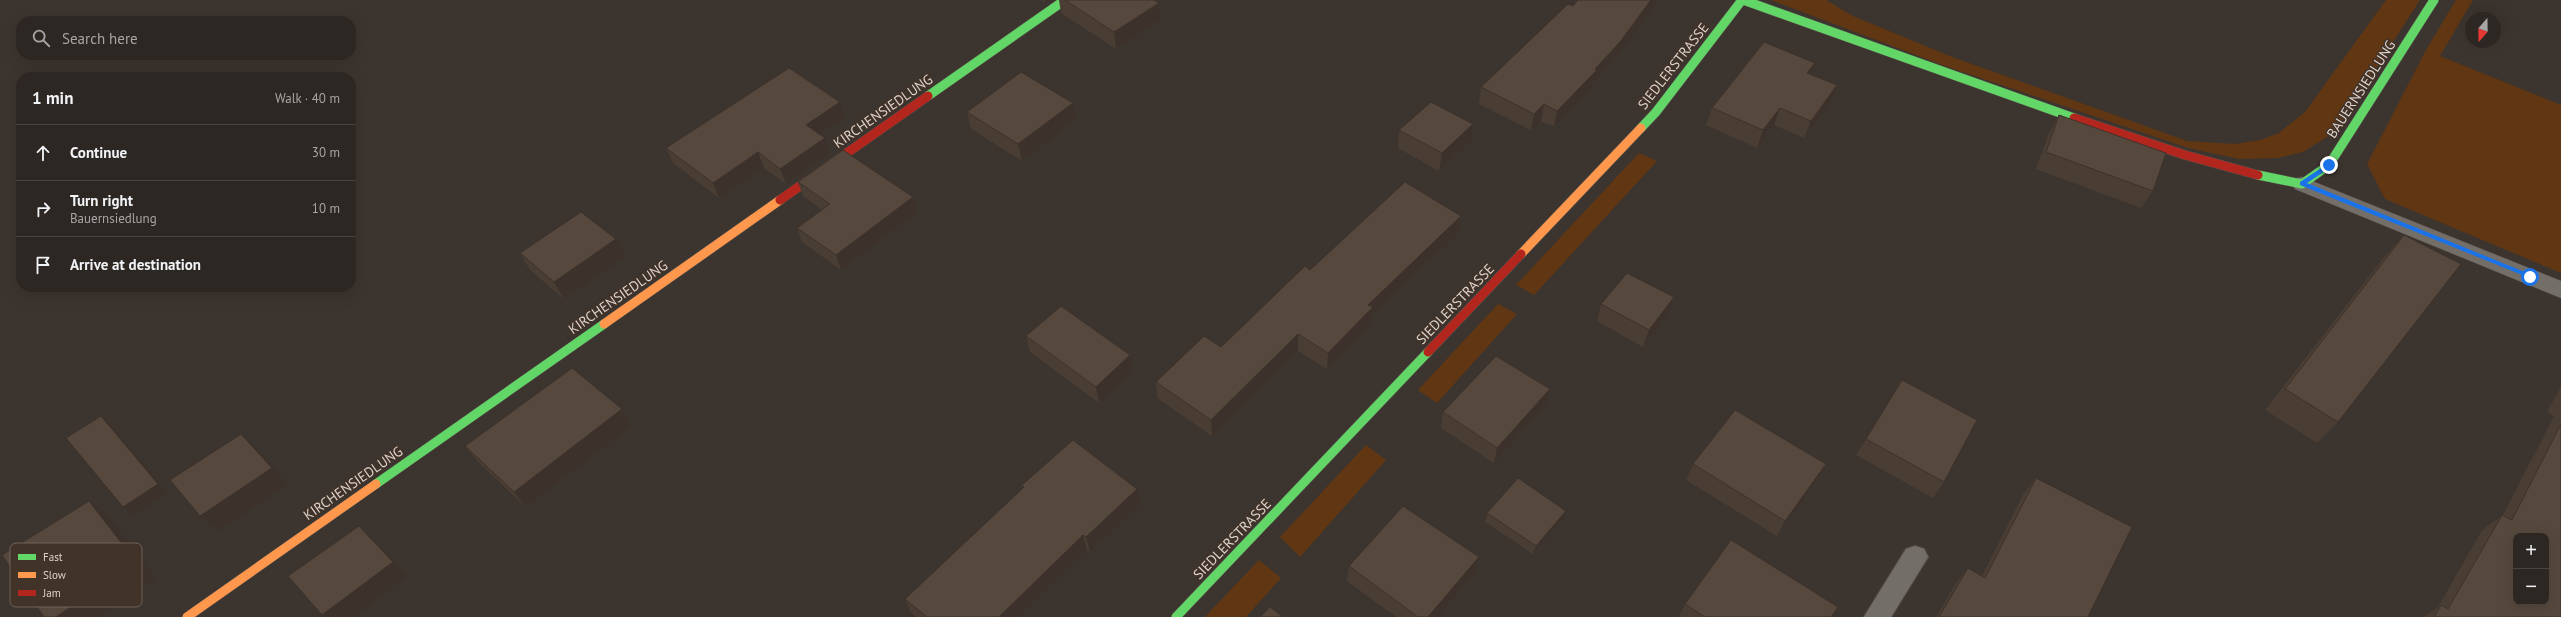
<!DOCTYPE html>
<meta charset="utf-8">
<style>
:root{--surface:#2d2723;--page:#352f2b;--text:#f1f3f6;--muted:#a7a5a6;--line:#484441}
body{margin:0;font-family:"PT Sans",sans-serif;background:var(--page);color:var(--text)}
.controls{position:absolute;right:12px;bottom:12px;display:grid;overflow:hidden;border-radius:8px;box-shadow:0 4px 16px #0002}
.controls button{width:36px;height:36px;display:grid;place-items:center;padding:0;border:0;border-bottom:1px solid var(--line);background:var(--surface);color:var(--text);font:20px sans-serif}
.compass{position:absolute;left:2465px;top:12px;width:36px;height:36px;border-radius:50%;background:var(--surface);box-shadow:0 4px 16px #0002;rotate:200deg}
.stop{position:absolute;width:12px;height:12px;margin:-9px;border:3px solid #1a73e8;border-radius:50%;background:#fff}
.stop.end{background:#1a73e8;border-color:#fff;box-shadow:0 1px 4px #0008}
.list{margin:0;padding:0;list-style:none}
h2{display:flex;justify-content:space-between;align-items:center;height:52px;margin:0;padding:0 16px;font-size:17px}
h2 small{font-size:13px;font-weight:400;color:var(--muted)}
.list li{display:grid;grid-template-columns:26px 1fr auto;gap:12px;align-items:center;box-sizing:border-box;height:56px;padding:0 16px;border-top:1px solid var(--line)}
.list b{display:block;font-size:15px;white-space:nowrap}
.list p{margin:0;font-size:13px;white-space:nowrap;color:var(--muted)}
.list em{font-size:13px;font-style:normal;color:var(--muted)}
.icon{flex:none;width:22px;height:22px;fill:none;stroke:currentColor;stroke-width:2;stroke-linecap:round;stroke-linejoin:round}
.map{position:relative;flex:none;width:2561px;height:617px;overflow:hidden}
.search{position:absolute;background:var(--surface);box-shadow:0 4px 16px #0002;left:16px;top:16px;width:340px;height:44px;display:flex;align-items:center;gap:10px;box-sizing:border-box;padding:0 14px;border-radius:16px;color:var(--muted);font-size:15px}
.panel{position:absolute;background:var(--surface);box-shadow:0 4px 16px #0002;left:16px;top:72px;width:340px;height:220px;border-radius:16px}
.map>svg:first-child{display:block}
</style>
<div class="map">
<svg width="2561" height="617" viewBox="0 0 2561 617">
<rect width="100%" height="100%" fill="#3c342f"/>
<path fill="#613713" d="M 1771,0 L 1826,0 L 1853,16 L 1952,57 L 2187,141 L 2235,144 L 2260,140 L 2279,133 L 2305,112 L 2386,0 L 2420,0 L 2335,132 L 2303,152 L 2278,158 L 2239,159 L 2188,148 L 1945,66 Z
M 2456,0 L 2473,0 L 2440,56 L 2561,105 L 2561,273 L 2385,199 L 2367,164 L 2426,50 Z
M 1639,153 L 1657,161 L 1534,295 L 1516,285 Z
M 1498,304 L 1517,314 L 1437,403 L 1418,390 Z
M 1366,445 L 1386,460 L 1300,557 L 1280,537 Z
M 1259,560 L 1281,578 L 1246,617 L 1205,617 Z"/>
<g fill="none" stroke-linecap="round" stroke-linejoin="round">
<g stroke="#57514b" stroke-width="1">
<path id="lane" d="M 2302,177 L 2561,281 L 2561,298 L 2295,189 L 2292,184 L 2295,179 Z"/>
</g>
<g stroke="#57514b" stroke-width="2">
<path id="street" d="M 1915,546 L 1924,549 L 1928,557 L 1891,617 L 1864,617 L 1906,549 Z"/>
</g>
<g stroke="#57514b" stroke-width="10">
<path id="fast" d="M 1743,0 L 2074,118
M 928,96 L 1065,0
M 1641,128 L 1656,112 L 1742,0
M 2258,175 L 2302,184 L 2329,165 L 2434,0
M 376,484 L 604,324
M 1176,617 L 1428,352"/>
</g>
<g stroke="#57514b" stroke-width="10">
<path id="slow" d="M 1521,254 L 1641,128
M 604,324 L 780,200
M 187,617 L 376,484"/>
</g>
<g stroke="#57514b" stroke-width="10">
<path id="jam" d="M 2074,118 L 2185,155 L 2258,175
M 780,200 L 928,96
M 1428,352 L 1521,254"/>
</g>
<use href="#lane" fill="#746e69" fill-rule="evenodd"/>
<use href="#street" fill="#746e69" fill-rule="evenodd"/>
<use href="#fast" stroke="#63d668" stroke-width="9"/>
<use href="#slow" stroke="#ff974d" stroke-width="9"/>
<use href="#jam" stroke="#b3261e" stroke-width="9"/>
</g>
<path fill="#4a3e34" d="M 1041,0 L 1051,0 L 1046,3 Z
M 1059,0 L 1154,0 L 1160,20 L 1116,49 L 1061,13 Z
M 1616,58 L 1594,82 L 1593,87 L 1554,127 L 1541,121 L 1531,130 L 1479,104 L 1481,87 Z
M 1811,75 L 1837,85 L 1830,103 L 1804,138 L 1774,125 L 1757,148 L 1706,125 L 1712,108 Z
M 840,102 L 845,117 L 820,134 L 830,153 L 786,184 L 764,168 L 719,198 L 673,163 L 666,148 Z
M 967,112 L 1076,120 L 1022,161 L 971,129 Z
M 2059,115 L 2153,191 L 2141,208 L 2036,169 L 2049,133 Z
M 1399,130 L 1471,141 L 1439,171 L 1398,148 Z
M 798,182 L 917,212 L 841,270 L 802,242 L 797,228 L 822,210 L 803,196 Z
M 1461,216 L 1459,233 L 1372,316 L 1371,324 L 1327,369 L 1298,351 L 1212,436 L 1157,398 L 1156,382 L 1221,347 L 1310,270 Z
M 2404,235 L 2338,422 L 2317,443 L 2265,410 L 2384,257 Z
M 520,253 L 626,256 L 564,299 L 530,270 Z
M 1674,297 L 1668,314 L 1643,347 L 1597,321 L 1601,304 Z
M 1026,336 L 1132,371 L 1099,403 L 1030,352 Z
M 2561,386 L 2561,617 L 2424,617 L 2438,607 L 2482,530 L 2503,515 L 2554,416 L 2547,412 Z
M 1546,405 L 1494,463 L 1441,428 L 1443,412 Z
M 622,409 L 632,426 L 526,507 L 478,462 L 465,446 Z
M 1866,439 L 1944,482 L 1933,498 L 1856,455 Z
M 1693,464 L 1826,464 L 1817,479 L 1777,536 L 1686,480 Z
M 2036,478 L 2088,617 L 1936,617 L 1956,583 L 1968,568 L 1982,576 L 2024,493 Z
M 1022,485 L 1137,489 L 1140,505 L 1090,552 L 1087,550 L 1018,617 L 916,617 L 911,613 L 905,599 L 1023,489 Z
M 1487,513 L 1563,519 L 1533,554 L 1485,522 Z
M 1349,566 L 1475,572 L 1438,617 L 1396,617 L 1347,581 Z
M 1685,604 L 1831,617 L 1679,617 Z"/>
<path fill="#3c322b" d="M 1045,0 L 1051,0 L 1046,3 Z
M 1651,0 L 1659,0 L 1616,58 L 1594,82 L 1593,87 L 1554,127 L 1557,111 Z
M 1159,3 L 1160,20 L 1116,49 L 1114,32 Z
M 1815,63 L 1808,81 L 1807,73 Z
M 1837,85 L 1830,103 L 1804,138 L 1811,121 Z
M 840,102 L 845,117 L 811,140 L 806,125 Z
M 1073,103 L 1076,120 L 1022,161 L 1018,144 Z
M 1544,104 L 1541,121 L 1531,130 L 1534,114 Z
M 1780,108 L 1774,125 L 1757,148 L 1763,130 Z
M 1473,124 L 1471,141 L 1439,171 L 1442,153 Z
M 825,138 L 830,153 L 786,184 L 780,169 Z
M 758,152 L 764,168 L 719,198 L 713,183 Z
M 913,197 L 917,212 L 841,270 L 836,255 Z
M 1461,216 L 1459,233 L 1372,316 L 1371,324 L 1327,369 L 1328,353 L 1368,305 Z
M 616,239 L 626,256 L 564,299 L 554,282 Z
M 1674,297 L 1668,314 L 1643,347 L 1649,330 Z
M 1298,334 L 1298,351 L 1212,436 L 1211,420 Z
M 1130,355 L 1132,371 L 1099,403 L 1096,387 Z
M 1550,389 L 1546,405 L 1494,463 L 1497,448 Z
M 622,409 L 632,426 L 526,507 L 514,492 Z
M 101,416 L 111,425 L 168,493 L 133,515 L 123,507 Z
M 241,434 L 257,450 L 288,484 L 218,531 L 200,516 Z
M 1826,464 L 1817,479 L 1777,536 L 1785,521 Z
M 1137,489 L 1140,505 L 1090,552 L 1086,537 Z
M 89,501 L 108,516 L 156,578 L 98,617 L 56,617 Z
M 1566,511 L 1563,519 L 1533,554 L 1536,546 Z
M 359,526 L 407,576 L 354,617 L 324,617 L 322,615 Z
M 1083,535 L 1087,550 L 1018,617 L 999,617 Z
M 1479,557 L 1475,572 L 1438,617 L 1428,617 Z"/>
<path fill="#56483d" stroke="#3c322b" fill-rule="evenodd" d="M 1065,0 L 1154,0 L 1159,3 L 1114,32 Z
M 1578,0 L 1651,0 L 1620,42 L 1595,69 L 1597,70 L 1557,111 L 1544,104 L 1534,114 L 1481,87 L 1568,4 L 1573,6 Z
M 1764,42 L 1815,63 L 1807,73 L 1837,85 L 1811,121 L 1780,108 L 1763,130 L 1712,108 Z
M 789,68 L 840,102 L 806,125 L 825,138 L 780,169 L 758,152 L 713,183 L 666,148 Z
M 1021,72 L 1073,103 L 1018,144 L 967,112 Z
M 1431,102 L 1473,124 L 1442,153 L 1399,130 Z
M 2059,115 L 2166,153 L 2153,191 L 2046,152 Z
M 843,150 L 913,197 L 836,255 L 797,228 L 830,204 L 798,182 Z
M 1405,182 L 1461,216 L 1368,305 L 1373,307 L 1328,353 L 1298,334 L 1211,420 L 1156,382 L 1204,336 L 1221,347 L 1305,266 L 1310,270 Z
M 581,212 L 616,239 L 554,282 L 520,253 Z
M 2404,235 L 2461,264 L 2338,422 L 2285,389 Z
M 1627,273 L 1674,297 L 1649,330 L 1601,304 Z
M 1061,306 L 1130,355 L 1096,387 L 1026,336 Z
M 1496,356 L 1550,389 L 1497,448 L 1443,412 Z
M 572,368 L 622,409 L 514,492 L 465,446 Z
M 1902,380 L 1977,420 L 1944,482 L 1866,439 Z
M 1735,410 L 1826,464 L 1785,521 L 1693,464 Z
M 101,416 L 158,484 L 123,507 L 66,438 Z
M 2561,424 L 2561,617 L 2434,617 L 2441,605 L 2448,609 L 2502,515 L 2512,520 ZM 2516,536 L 2546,536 L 2546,602 L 2516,602 Z
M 241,434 L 272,468 L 200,516 L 170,480 Z
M 1073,440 L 1137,489 L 1086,537 L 1083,535 L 999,617 L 927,617 L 905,599 L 1024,487 L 1022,485 Z
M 1518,478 L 1566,511 L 1536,546 L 1487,513 Z
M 2036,478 L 2132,527 L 2088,617 L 1939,617 L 1968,568 L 1985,578 Z
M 89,501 L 137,563 L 56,617 L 44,617 L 2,555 Z
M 1403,506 L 1479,557 L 1428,617 L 1418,617 L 1349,566 Z
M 359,526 L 393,562 L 322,615 L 288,576 Z
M 1731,540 L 1838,607 L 1831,617 L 1705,617 L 1685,604 Z
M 1270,607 L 1283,617 L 1260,617 Z"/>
<path fill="#1a73e8" d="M 2329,163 L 2331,167 L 2307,183 L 2532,275 L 2532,279 L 2300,185 L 2300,182 Z"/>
<g text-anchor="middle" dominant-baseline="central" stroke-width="3" stroke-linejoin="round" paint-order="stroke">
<g font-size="14" fill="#ddd4cd" stroke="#423329">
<text transform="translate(1673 66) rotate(-52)">SIEDLERSTRASSE</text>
<text transform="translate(2361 89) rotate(-57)">BAUERNSIEDLUNG</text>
<text transform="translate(883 111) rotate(-35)">KIRCHENSIEDLUNG</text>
<text transform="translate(618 297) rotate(-35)">KIRCHENSIEDLUNG</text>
<text transform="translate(1455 304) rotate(-46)">SIEDLERSTRASSE</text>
<text transform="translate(353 483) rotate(-35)">KIRCHENSIEDLUNG</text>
<text transform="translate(1232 539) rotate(-46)">SIEDLERSTRASSE</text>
</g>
</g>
<rect x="10" y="543" width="132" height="64" rx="6" fill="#423329" stroke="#70635a" stroke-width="1"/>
<rect x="18" y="554" width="18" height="6" fill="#63d668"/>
<rect x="18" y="572" width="18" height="6" fill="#ff974d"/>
<rect x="18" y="590" width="18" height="6" fill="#b3261e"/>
<g font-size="11" fill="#ddd4cd">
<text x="43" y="561">Fast</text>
<text x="43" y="579">Slow</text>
<text x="43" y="597">Jam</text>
</g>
</svg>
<div class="controls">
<button>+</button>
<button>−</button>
</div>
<svg class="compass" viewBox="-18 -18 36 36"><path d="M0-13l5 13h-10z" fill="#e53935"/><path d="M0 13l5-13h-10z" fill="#a7a5a6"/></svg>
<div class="stop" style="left:2530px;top:277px"></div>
<div class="stop end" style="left:2329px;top:165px"></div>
<div class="search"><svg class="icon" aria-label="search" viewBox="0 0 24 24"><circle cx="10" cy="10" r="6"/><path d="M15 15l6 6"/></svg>Search here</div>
<section class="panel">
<h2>1 min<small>Walk · 40 m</small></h2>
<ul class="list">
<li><svg class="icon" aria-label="ahead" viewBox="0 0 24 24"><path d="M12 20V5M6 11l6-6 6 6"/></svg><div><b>Continue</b></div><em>30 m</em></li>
<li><svg class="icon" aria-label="right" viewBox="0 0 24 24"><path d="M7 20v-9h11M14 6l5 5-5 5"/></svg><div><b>Turn right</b><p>Bauernsiedlung</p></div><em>10 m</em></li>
<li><svg class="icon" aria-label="arrive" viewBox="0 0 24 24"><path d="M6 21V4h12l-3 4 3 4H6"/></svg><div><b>Arrive at destination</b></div></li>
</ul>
</section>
</div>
